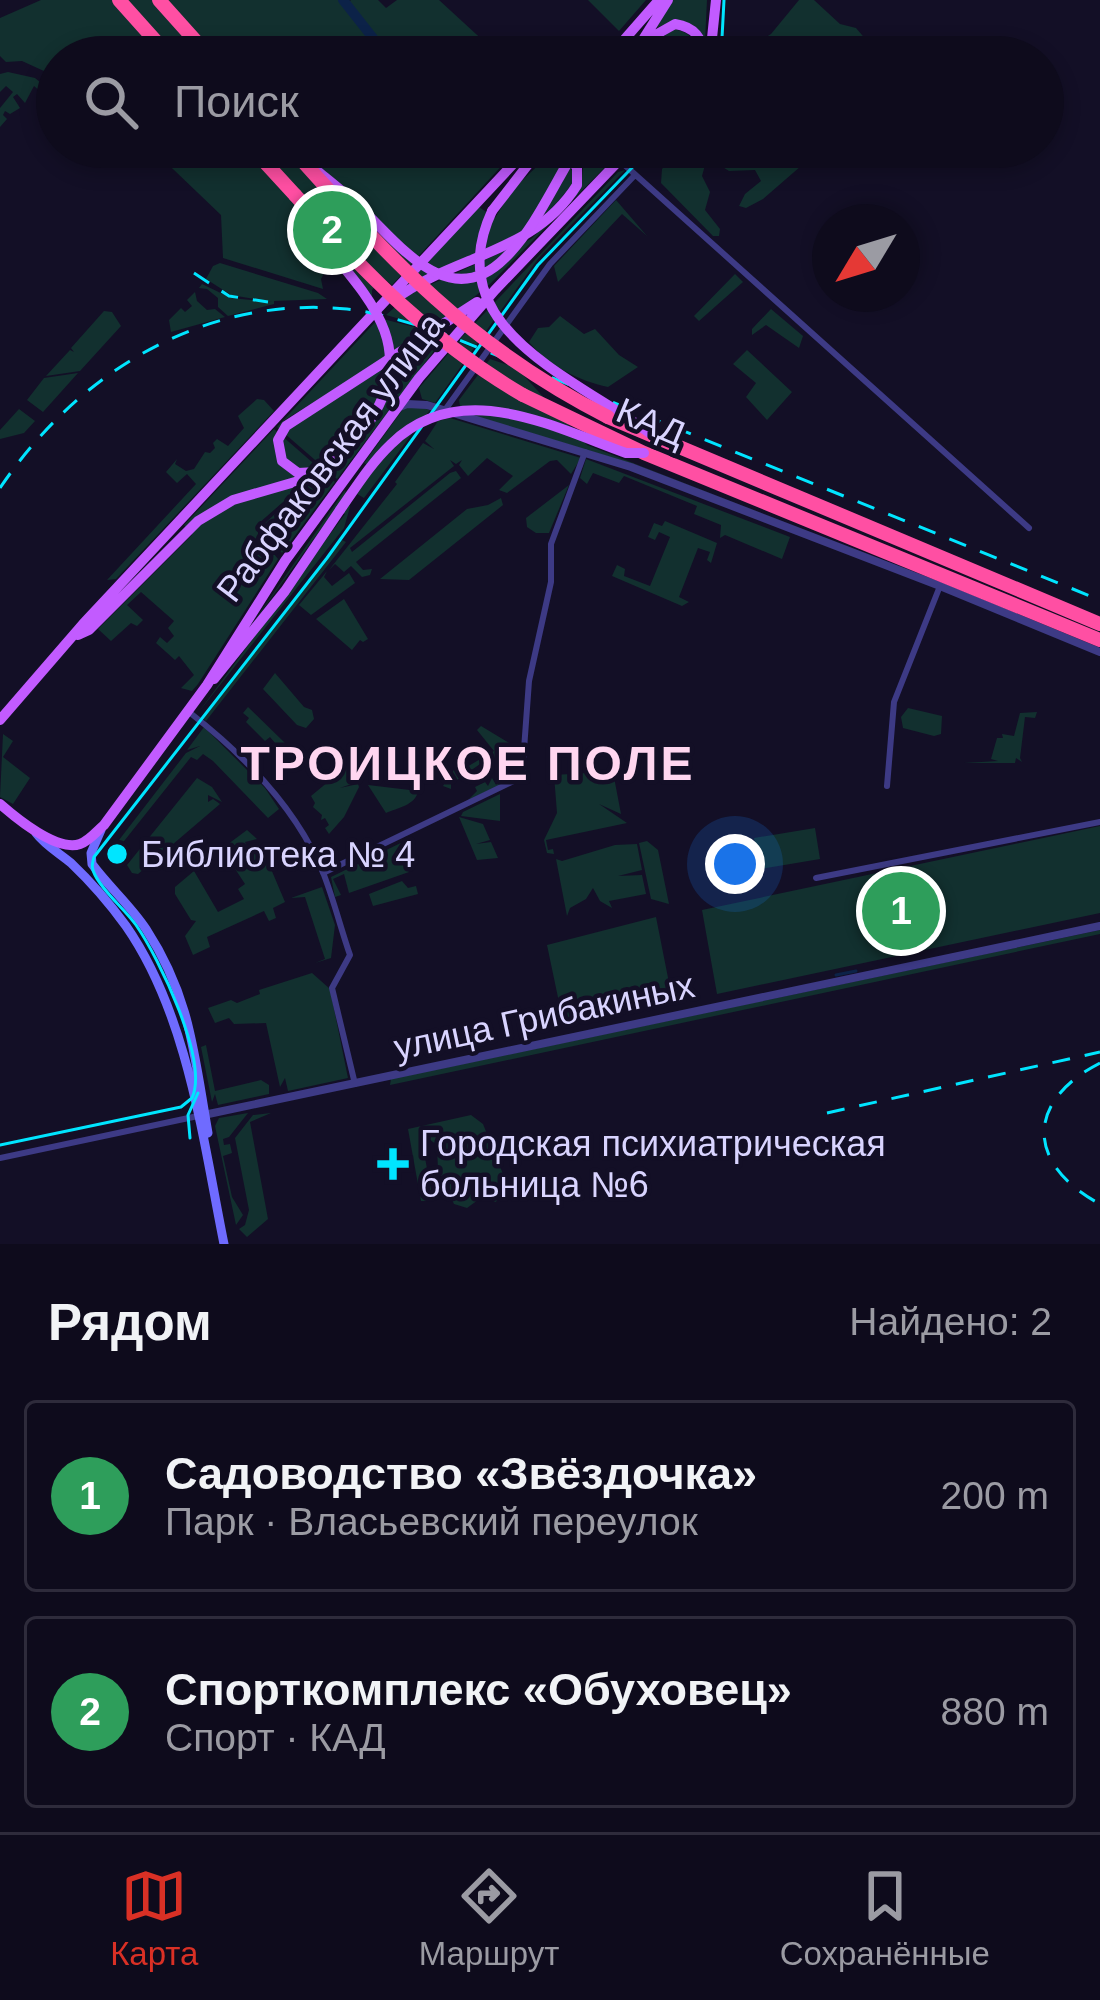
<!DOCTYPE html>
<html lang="ru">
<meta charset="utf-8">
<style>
:root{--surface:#0e0b1c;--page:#1c1929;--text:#f1f3f6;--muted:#9b9ba3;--line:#2e2b3b;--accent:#d93025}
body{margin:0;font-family:Arial,sans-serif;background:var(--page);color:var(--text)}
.compass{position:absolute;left:812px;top:204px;width:108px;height:108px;border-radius:50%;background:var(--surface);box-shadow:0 6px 18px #0003;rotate:232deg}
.you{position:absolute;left:735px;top:864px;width:42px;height:42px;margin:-30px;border:9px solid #fff;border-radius:50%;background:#1a73e8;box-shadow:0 0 0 18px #1a73e833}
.badge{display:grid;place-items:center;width:78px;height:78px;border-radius:50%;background:var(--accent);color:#fff;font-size:39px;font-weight:700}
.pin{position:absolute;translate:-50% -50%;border:6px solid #fff;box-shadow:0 3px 12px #0006}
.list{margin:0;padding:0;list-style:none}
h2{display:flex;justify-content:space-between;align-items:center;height:156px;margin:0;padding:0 48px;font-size:51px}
h2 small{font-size:39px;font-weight:400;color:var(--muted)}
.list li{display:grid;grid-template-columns:78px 1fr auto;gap:36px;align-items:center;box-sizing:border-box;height:192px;margin:0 24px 24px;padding:0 24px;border:3px solid var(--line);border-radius:12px}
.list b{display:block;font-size:45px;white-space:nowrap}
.list p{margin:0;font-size:39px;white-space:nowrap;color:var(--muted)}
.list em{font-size:39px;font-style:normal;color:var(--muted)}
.icon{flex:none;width:66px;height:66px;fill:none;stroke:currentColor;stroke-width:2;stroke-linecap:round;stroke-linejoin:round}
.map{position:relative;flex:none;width:1100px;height:1244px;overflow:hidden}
.search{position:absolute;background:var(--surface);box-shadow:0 6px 18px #0003;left:36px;right:36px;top:36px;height:132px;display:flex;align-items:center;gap:30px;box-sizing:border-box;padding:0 42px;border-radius:66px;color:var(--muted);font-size:45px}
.sheet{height:588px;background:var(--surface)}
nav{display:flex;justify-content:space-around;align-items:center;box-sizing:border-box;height:168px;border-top:3px solid var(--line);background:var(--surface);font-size:33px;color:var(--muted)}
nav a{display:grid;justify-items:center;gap:6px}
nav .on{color:var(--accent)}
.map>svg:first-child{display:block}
</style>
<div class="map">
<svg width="1100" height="1244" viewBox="0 0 1100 1244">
<rect width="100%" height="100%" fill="#130f26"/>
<path fill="#12302f" d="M 41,0 L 342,0 L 346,5 L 351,0 L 378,0 L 386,8 L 397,0 L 439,0 L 501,57 L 57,57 L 57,77 L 22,61 L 6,62 L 0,56 L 0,18 Z
M 588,0 L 646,0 L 619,31 Z
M 673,0 L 707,0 L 705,41 L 677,20 L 653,29 Z
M 799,0 L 814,0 L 840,24 L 856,28 L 868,42 L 852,57 L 755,57 L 754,45 L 771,34 Z
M 671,29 C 686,30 700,40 699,57 L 645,57 Z
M 8,72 L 35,78 L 57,96 L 57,106 L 34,86 L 25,103 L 17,94 L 13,97 L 20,108 L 10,114 L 5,111 L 3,115 L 7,119 L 0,127 L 0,108 L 13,92 L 6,86 L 0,92 L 0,74 Z
M 150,147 L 519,147 L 392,285 L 383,278 L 372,290 L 372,297 L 333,257 L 321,279 L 323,289 L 223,258 L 221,215 Z
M 625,147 L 490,284 L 435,329 L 386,315 L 410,294 L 531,239 L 574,198 L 581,186 L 583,168 L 570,152 Z
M 683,147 L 815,147 L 816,153 L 763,199 L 746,208 L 739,206 L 745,194 L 761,181 L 755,170 L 729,171 L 718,164 L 705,165 L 702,176 L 710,192 L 705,210 L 720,229 L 719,236 L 713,236 L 661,183 L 662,169 Z
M 548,156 C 565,158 574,163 573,182 C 534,241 464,261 403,289 L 479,207 L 495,218 L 513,189 Z
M 625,170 L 538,259 L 476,345 L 460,339 L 618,172 Z
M 616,200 L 647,236 L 622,214 L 558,282 L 554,266 Z
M 220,263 L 318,293 L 327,299 L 274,301 L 274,304 L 228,316 L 218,307 L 218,298 L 207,289 L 199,288 L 202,284 L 231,298 L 272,302 L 231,295 L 206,279 L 213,266 Z
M 735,274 L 743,282 L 699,321 L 694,316 Z
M 195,292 L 197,301 L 207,310 L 215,309 L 225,317 L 171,332 L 169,320 L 181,308 L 185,312 L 192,306 L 187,300 Z
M 771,309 L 803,336 L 799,348 L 766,325 L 752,335 L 752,329 Z
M 104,311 L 112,312 L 121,326 L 80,371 L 46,376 L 70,350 L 74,352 L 71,348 Z
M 560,316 L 584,334 L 595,329 L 619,355 L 638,367 L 608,387 C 579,381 548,365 529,342 L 538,328 L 549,327 Z
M 379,318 L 430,331 L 283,421 L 303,418 L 436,335 L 443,339 L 337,479 L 277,427 Z
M 458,342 L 474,348 L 435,403 L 422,399 L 419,388 Z
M 747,350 L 792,392 L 767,420 L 746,397 L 756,383 L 733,364 Z
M 490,359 L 517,368 L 587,445 L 838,543 L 637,465 L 461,412 L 459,400 Z
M 78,373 L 43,412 L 27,400 L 44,378 Z
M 257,399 L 264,400 L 274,411 L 116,579 L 107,580 L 196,484 L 187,474 L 177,483 L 166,472 L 177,459 L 175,464 L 186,471 L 194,469 L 205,452 L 210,453 L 215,448 L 213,443 L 217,439 L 228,446 L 244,428 L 238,416 Z
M 413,405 L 430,410 L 364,498 L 352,491 L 368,465 L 364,463 L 403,409 Z
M 19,409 L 35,421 L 24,433 L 0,439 L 0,430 Z
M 450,418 L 581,458 L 571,474 L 557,460 L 550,461 L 507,493 L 499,490 L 513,476 L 487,458 L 468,476 L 459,465 L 462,460 L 456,464 L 450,460 L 454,466 L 350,548 L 352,552 L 450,473 L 456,471 L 461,478 L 356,562 L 363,570 L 372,569 L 370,575 L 362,577 L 351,566 L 344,572 L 335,564 L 329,570 L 397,484 L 395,482 L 423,443 L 434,449 L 425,441 L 438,421 Z
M 274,429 L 335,482 L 282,553 L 262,532 L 263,525 L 287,503 L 304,516 L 309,510 L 301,500 L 303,495 L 291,495 L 258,524 L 258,534 L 278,559 L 198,684 L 192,691 L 177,687 L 181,688 L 194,675 L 179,656 L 175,660 L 156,643 L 160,637 L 167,643 L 174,636 L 168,628 L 174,621 L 141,592 L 127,605 L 143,620 L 137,626 L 131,623 L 111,641 L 98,629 L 192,535 L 184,525 Z
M 586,459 L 790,537 L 782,559 L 725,535 L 720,538 L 721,525 L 694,514 L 697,506 L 624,476 L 619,483 L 593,473 L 587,484 L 580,478 Z
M 569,485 L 549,533 L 536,533 L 527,527 L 526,518 Z
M 345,490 L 350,507 L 344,528 L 198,713 L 345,514 L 336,508 L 243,637 Z
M 501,498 L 503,505 L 409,580 L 380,579 L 467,509 L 488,505 Z
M 665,521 L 717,543 L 711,563 L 707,560 L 710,552 L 698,548 L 679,597 L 689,602 L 682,606 L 612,576 L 617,565 L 625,569 L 624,576 L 650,586 L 670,537 L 659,532 L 655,540 L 648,537 L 654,523 L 662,526 Z
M 342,540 L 346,542 L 206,721 L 201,717 Z
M 327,571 L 324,577 L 332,586 L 349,573 L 355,583 L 311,615 L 299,605 Z
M 344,599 L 368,639 L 363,642 L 360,640 L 352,650 L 316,619 Z
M 275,673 L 304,707 L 312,710 L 314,719 L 306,728 L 297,725 L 263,689 Z
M 248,707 L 285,743 L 285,746 L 281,750 L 270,737 L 265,741 L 246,722 L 249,718 L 243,713 Z
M 908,708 L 942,716 L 941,734 L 934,736 L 903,728 L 901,717 Z
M 1037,712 L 1035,718 L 1025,717 L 1020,758 L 1022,762 L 1016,758 L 1015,763 L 964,763 L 998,761 L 991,759 L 997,738 L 1003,738 L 1002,734 L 1014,736 L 1020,713 Z
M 481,726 L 521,750 L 519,776 L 468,800 L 477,791 L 475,787 L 485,782 L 488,786 L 492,778 L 496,785 L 505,776 L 492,761 L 486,760 L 451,784 L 451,789 L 443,786 L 456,767 L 460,771 L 494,751 L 477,730 Z
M 204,727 L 265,788 L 279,809 L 268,818 L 213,761 L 203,754 L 197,760 L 191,757 L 113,855 L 109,853 L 186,753 L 200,746 L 187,750 Z
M 3,734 L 13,741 L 3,757 L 30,778 L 13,804 L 0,797 Z
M 352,762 L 360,776 L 357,782 L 340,788 L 358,784 L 359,787 L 344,817 L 329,834 L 325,828 L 329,825 L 325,818 L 321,820 L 322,815 L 313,807 L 315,803 L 311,796 Z
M 603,772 L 613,772 L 621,814 L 599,804 L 627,823 L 546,840 L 548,850 L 553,849 L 554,854 L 547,853 L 544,840 L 557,813 L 554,775 Z
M 197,778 L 212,787 L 222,802 L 208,795 L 208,802 L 213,799 L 220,804 L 138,874 L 132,873 L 127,865 Z
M 368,785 L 418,791 C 416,805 397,808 386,813 Z
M 500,794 L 500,821 L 461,816 L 463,812 Z
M 459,817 L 483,824 L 490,840 L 476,844 L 491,842 L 498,858 L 477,860 Z
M 1100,826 L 1100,913 L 717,994 L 702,910 Z
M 815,828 L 820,859 L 760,869 L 754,838 Z
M 247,830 L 257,839 L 245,842 L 250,852 L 260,843 L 285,902 L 273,908 L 276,918 L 269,921 L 264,911 L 207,937 L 210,947 L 193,955 L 185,936 L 196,921 L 191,920 L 175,894 L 175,887 L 194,871 L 218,912 L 244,899 L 238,889 L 245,884 L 228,858 L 221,861 L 216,853 Z
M 411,838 L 413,842 L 402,847 L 408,864 L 403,865 L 409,872 L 349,893 L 344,874 L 333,879 L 341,895 L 335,897 L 331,877 Z
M 647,841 L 658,850 L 669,904 L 651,899 L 639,843 Z
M 637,844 L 642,870 L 618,876 L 642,875 L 646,894 L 609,901 L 612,908 L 600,901 L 593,888 L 586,899 L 570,908 L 567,916 L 556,859 L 562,861 L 615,845 Z
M 402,881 L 408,888 L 416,886 L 418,894 L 373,906 L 369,894 Z
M 322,887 L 335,925 L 331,958 L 315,963 L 325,959 L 305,897 L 291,898 Z
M 656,917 L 673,1003 L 564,1026 L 547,945 Z
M 1100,930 L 1100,934 L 390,1085 L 391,1079 Z
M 312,973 L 330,989 L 348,1078 L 288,1091 L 285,1078 L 280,1087 L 266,1023 L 234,1024 L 229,1018 L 215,1023 L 208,1008 L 231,1000 L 237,1003 L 260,994 L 259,990 Z
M 206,1045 L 215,1091 L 261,1080 L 269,1085 L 269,1094 L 218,1105 L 215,1094 L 212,1102 L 201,1047 Z
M 248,1113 L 229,1137 L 223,1139 L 224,1145 L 230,1144 L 232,1153 L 223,1156 L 232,1197 L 243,1215 L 236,1225 L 215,1126 L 219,1118 Z
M 271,1113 L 250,1122 L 268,1219 L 247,1237 L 239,1229 L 245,1225 L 249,1210 L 235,1138 L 253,1115 Z
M 471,1115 L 483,1124 L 505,1179 L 496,1202 L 482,1197 L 467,1208 L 454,1204 L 438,1170 L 437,1145 L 429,1139 L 423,1147 L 433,1201 L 421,1201 L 408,1129 Z"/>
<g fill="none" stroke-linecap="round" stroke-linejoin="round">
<path stroke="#0c2248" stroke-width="3" d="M 836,975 L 856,971"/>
<path stroke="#0c2248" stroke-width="10" d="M 343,0 L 373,38 L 378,57"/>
<path stroke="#3d3a85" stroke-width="6" d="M 619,160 L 1029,528
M 445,410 L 550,264 L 635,175
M 189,712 C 243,754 298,810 324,875 C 334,901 341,929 350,955 L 332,988 L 355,1084
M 887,786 L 894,702 L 940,586
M 323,873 L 522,777 L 529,681 L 551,582 L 551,544 L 585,452
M 816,878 L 1100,822
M 0,1158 L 198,1116"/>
<path stroke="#3d3a85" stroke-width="8" d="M 397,408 L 407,404 L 427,405 L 631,467 L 940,586 L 1100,652
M 199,1116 L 1100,926"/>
<path stroke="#6f6bff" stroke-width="9" d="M 101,830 L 91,853 L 92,864 C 109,887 130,905 146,929 C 191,998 194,1055 208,1133
M 36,833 C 45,845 59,853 71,863 C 91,882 110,904 126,926 C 188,1015 203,1140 224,1244"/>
<path stroke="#c25bff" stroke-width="10" d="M 644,38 L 668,0
M 609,57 L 659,0
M 637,57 L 650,38 L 675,24 C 695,27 702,38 705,57
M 710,57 L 716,0
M 556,147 L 609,147
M 492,211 L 530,162
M 394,300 C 453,255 534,254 577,185 L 577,167 L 563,153 L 550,152 L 529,164
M 317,472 L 298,473 L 282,461 L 278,440 L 286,426 L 477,302
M 78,635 L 89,630 L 198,521 L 233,500 L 319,475 L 371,419
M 214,679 L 285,591 L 340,510
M 0,720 L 83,624 L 529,147
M 0,804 C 16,818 57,852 80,844 C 89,841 97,831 104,825 L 207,685 L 285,561 L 419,378 L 495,290 L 632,147"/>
<path stroke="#ff4fa3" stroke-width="14" d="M 119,0 L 170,57
M 159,0 L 210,57
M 251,147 L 295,195
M 523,395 L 644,453 L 1100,640
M 608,417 L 1100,624"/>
<path stroke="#00e5ff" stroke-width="3" d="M 721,57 L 724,0
M 190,1138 L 188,1115 L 198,1093
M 0,1145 L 181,1107 L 192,1098 C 209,1061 159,958 136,925 C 124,908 104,893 95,875 C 91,867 92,865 94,857 L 327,558 L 538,265 L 652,147"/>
<path stroke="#00e5ff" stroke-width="3" stroke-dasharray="18 15" stroke-linecap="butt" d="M 194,273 L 229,296 L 268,302
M 0,488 C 78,372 204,295 347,309 C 377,312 408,323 437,331 L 1100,600
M 1100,1063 C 1024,1102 1027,1165 1100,1204
M 827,1113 L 1100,1052"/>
<path stroke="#c25bff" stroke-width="10" d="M 315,169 C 332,183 349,196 365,212 C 403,249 451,312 505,258 C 535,229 555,182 577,147
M 492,211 C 436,332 583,380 656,438
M 314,231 C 360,290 422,341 371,419
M 340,510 C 356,487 371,463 391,444 C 460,377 551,426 626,453 L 644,453"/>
<path stroke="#ff4fa3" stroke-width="14" d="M 290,147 C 391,260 470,347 608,417
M 295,195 C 364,272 432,342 523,395"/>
</g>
<g fill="#00e5ff" stroke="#130f26" stroke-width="4.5">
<circle cx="117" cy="854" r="12"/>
<path d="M387 1146h12v12h12v12h-12v12h-12v-12h-12v-12h12z"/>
</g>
<g text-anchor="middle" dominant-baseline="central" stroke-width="9" stroke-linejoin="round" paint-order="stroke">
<g font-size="36" fill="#d9d4ff" stroke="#130f26">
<text transform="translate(651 422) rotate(23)">КАД</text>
<text transform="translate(330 457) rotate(-53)">Рабфаковская улица</text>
<text transform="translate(544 1016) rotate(-12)">улица Грибакиных</text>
</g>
<g font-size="36" fill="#d9d4ff" stroke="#130f26" text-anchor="start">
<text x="141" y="854">Библиотека № 4</text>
<text x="420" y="1143">Городская психиатрическая<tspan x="420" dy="41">больница №6</tspan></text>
</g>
<g font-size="48" font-weight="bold" letter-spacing="3" fill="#ffd6f0" stroke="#130f26">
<text x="468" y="763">ТРОИЦКОЕ ПОЛЕ</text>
</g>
</g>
</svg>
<svg class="compass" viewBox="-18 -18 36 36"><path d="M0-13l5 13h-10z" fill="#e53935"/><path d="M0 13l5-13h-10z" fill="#9b9ba3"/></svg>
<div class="you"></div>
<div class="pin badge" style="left:901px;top:911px;background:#2e9e5b">1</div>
<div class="pin badge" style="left:332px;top:230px;background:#2e9e5b">2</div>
<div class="search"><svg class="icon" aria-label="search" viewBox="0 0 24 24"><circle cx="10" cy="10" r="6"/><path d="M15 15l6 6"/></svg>Поиск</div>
</div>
<section class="sheet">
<h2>Рядом<small>Найдено: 2</small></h2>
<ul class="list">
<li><span class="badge" style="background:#2e9e5b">1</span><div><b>Садоводство «Звёздочка»</b><p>Парк · Власьевский переулок</p></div><em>200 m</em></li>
<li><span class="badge" style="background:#2e9e5b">2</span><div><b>Спорткомплекс «Обуховец»</b><p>Спорт · КАД</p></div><em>880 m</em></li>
</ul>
</section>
<nav>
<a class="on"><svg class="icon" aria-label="map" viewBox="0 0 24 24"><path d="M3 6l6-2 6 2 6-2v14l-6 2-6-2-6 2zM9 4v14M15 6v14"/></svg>Карта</a>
<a><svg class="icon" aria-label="directions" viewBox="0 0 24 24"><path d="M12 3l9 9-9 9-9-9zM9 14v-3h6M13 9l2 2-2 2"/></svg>Маршрут</a>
<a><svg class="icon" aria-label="saved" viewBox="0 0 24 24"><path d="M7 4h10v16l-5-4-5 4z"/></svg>Сохранённые</a>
</nav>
